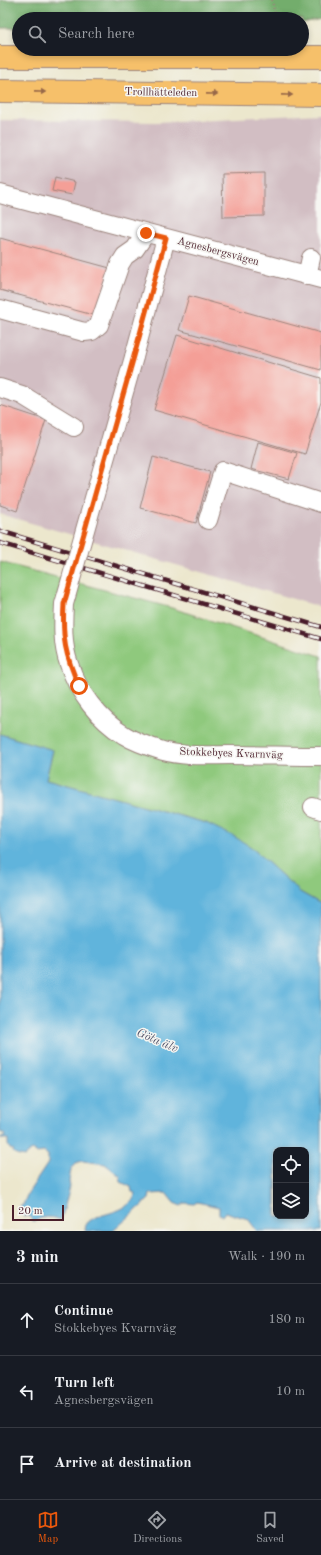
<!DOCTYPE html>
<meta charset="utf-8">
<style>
:root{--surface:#171b24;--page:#242831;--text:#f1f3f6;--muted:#9ea1a6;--line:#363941;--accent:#ea580c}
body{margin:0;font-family:"Old Standard TT",serif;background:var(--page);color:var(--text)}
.controls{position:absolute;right:12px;bottom:12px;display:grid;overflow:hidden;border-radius:8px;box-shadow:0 2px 6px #0003}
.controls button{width:36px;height:36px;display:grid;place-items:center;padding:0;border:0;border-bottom:1px solid var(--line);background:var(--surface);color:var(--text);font:20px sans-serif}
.scale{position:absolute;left:12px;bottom:10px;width:52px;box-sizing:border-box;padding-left:4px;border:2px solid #4a1f2b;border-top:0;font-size:11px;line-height:14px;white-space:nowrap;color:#4a1f2b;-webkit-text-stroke:3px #f6f6f2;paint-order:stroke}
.stop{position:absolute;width:12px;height:12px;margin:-9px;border:3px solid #ea580c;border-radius:50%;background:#fff}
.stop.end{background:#ea580c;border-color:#fff;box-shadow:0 1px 4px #0008}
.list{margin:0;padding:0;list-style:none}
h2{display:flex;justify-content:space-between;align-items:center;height:52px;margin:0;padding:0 16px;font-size:17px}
h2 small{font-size:13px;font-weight:400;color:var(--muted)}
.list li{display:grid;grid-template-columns:26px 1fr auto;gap:12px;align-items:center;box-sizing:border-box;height:72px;padding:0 16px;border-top:1px solid var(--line)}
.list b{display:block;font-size:15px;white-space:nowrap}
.list p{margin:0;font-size:13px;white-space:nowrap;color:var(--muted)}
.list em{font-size:13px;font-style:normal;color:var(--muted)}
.icon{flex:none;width:22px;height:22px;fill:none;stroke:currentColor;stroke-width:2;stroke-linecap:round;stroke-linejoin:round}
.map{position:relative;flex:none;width:321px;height:1231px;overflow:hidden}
.search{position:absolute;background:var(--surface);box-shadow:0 2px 6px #0003;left:12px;right:12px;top:12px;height:44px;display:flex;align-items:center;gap:10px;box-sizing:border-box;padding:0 14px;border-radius:22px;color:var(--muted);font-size:15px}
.sheet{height:268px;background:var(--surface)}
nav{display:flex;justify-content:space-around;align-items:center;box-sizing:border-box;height:56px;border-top:1px solid var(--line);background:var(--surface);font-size:11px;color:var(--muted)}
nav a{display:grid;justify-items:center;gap:2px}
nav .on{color:var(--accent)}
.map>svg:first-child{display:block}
</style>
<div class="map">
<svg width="321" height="1231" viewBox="0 0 321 1231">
<rect width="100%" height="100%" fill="#f6f6f2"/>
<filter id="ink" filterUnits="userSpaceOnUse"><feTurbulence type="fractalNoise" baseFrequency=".025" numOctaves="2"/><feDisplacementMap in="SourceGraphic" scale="8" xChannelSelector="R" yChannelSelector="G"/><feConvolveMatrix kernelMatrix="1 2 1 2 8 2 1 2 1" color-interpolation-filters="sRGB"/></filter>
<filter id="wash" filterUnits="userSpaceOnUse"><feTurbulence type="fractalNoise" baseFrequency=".012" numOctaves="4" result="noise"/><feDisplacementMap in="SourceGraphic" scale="16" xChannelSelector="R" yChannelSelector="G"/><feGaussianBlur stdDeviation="0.9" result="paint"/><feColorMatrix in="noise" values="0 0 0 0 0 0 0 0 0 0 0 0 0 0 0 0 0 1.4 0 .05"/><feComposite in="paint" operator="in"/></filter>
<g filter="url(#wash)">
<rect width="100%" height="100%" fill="#ece7cd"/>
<path fill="#d2bec3" d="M 321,114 L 321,607 L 0,514 L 0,120 L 156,122 Z"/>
<path fill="#8fc97d" stroke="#6c7454" d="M 0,562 L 172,608 L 321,656 L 321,904 L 300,892 L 251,847 L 206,823 L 46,779 L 53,750 L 0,734 Z"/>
<path fill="#73ad6c" stroke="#5e664c" d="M 0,0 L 321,0 L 321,19 L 302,23 L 302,19 L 19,19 L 19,28 L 0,28 Z"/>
<path fill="#60b4dc" stroke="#556a84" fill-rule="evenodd" d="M 0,734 L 53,750 L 46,779 L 206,823 L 235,837 L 251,847 L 300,892 L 321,904 L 321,1231 L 257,1231 L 248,1219 L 225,1212 L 222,1216 L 219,1214 L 219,1207 L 197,1202 L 194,1204 L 185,1203 L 181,1206 L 174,1203 L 166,1193 L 150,1194 L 149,1199 L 113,1231 L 85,1231 L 86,1223 C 90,1221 93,1218 97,1217 C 111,1212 131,1210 136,1193 L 132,1192 L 131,1187 L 121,1182 L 120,1176 L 105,1164 L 83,1161 L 75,1163 L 71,1170 L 69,1181 L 70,1187 L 61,1220 C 55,1218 48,1216 41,1218 C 37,1220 37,1221 32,1221 L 30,1216 L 23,1216 L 19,1207 L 23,1205 L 28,1193 L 48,1163 L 48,1155 L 44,1152 L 36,1153 L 32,1150 L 24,1157 L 16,1155 L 13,1152 L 14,1150 L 10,1149 L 8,1145 L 8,1139 L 1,1139 L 1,1137 L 5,1137 L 4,1134 L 0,1132 ZM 276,1150 L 306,1150 L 306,1216 L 276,1216 Z"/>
<g id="blocks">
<path fill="#f49f97" d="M 264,173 L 264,216 L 223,217 L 222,174 Z
M 55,177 L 75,182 L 72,195 L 52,191 Z
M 0,238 L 110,268 L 97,316 L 0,290 Z
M 189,296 L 321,333 L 321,370 L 179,330 Z
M 177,335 L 321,378 L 321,402 L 305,454 L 154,410 Z
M 0,405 L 46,420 L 17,511 L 0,505 Z
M 258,442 L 297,453 L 289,479 L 251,469 Z
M 153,457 L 210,472 L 196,523 L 140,508 Z"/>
</g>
</g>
<g filter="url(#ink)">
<use href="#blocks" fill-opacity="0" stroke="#9b837c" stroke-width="1"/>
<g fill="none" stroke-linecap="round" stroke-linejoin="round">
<g stroke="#9b837c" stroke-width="20">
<path id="minor" d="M 0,194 L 321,279
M 307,276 L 311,258
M 0,309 L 84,332 L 92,331 L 99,325 L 120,264 L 125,256 L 135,249 L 146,233
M 134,357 L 166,238
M 0,388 L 22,395 L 74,427
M 208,520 L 223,471 L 321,503
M 313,807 L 321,810"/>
</g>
<g stroke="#9b837c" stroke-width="24">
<path id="highway" d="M 0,57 L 321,57
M 0,91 L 321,95"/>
</g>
<path stroke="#9b837c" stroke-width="2.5" stroke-dasharray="1 3" stroke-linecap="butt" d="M 272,0 L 276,19"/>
<use href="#minor" stroke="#fff" stroke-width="18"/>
<use href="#highway" stroke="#f6c06b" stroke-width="22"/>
<g stroke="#4a1f2b" stroke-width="4.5">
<path id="rail" d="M 0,531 L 321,627
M 0,543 L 321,639"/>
</g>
<use href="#rail" stroke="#f6f6f2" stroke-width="3" stroke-dasharray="9" stroke-linecap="butt"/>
<g stroke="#9b837c" stroke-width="20" stroke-linecap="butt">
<path id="minor-bridge" d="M 134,357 L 64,604 C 63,624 62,645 69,664 C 78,692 99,720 124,735 C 135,742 150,747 163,751 C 184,757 208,755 230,755 C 260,755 291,756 321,756"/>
</g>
<use href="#minor-bridge" stroke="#fff" stroke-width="18"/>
</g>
<defs><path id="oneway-solid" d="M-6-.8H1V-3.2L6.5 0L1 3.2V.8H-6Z"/></defs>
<g fill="#976748">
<use href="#oneway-solid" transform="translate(40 92) rotate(1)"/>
<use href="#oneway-solid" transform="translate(212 94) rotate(1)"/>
<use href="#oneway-solid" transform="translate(287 95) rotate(1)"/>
</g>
</g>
<g fill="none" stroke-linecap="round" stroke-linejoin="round" filter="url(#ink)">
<path stroke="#ea580c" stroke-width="5" d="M 79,686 C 65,655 62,638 64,604 L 134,356 L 166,238 L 146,233"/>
</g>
<g text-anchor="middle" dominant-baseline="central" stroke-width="3" stroke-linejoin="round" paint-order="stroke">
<g font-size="11" fill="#4a1f2b" stroke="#f6f6f2">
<text transform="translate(161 93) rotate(1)">Trollhätteleden</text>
<text transform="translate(218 252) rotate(15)">Agnesbergsvägen</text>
<text transform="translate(231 754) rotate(2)">Stokkebyes Kvarnväg</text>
</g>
<g font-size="12" font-style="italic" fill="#525369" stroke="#f6f6f2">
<text transform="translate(157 1041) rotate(23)">Göta älv</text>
</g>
</g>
</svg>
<div class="controls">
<button><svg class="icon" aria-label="locate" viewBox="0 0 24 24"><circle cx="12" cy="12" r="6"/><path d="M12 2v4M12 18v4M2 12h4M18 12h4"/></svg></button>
<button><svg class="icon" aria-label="layers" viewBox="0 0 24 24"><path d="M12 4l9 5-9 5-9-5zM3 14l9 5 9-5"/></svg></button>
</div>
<div class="scale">20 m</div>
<div class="stop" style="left:79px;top:686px"></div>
<div class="stop end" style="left:146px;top:233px"></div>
<div class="search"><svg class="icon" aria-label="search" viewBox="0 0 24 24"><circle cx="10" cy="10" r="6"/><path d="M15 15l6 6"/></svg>Search here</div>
</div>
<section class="sheet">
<h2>3 min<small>Walk · 190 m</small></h2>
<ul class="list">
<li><svg class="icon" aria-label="ahead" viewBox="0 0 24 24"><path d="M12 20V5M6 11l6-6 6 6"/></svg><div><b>Continue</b><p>Stokkebyes Kvarnväg</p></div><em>180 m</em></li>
<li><svg class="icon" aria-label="left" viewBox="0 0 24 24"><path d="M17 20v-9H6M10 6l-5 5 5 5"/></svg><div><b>Turn left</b><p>Agnesbergsvägen</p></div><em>10 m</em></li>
<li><svg class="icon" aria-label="arrive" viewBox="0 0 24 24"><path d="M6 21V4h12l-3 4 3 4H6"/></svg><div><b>Arrive at destination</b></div></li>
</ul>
</section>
<nav>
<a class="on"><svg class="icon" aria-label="map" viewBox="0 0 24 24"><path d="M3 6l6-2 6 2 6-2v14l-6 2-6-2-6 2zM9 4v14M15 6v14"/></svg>Map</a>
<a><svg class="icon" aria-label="directions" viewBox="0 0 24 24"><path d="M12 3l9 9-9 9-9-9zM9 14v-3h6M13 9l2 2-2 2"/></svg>Directions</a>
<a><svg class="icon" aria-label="saved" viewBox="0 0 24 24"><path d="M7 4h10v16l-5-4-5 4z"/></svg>Saved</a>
</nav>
